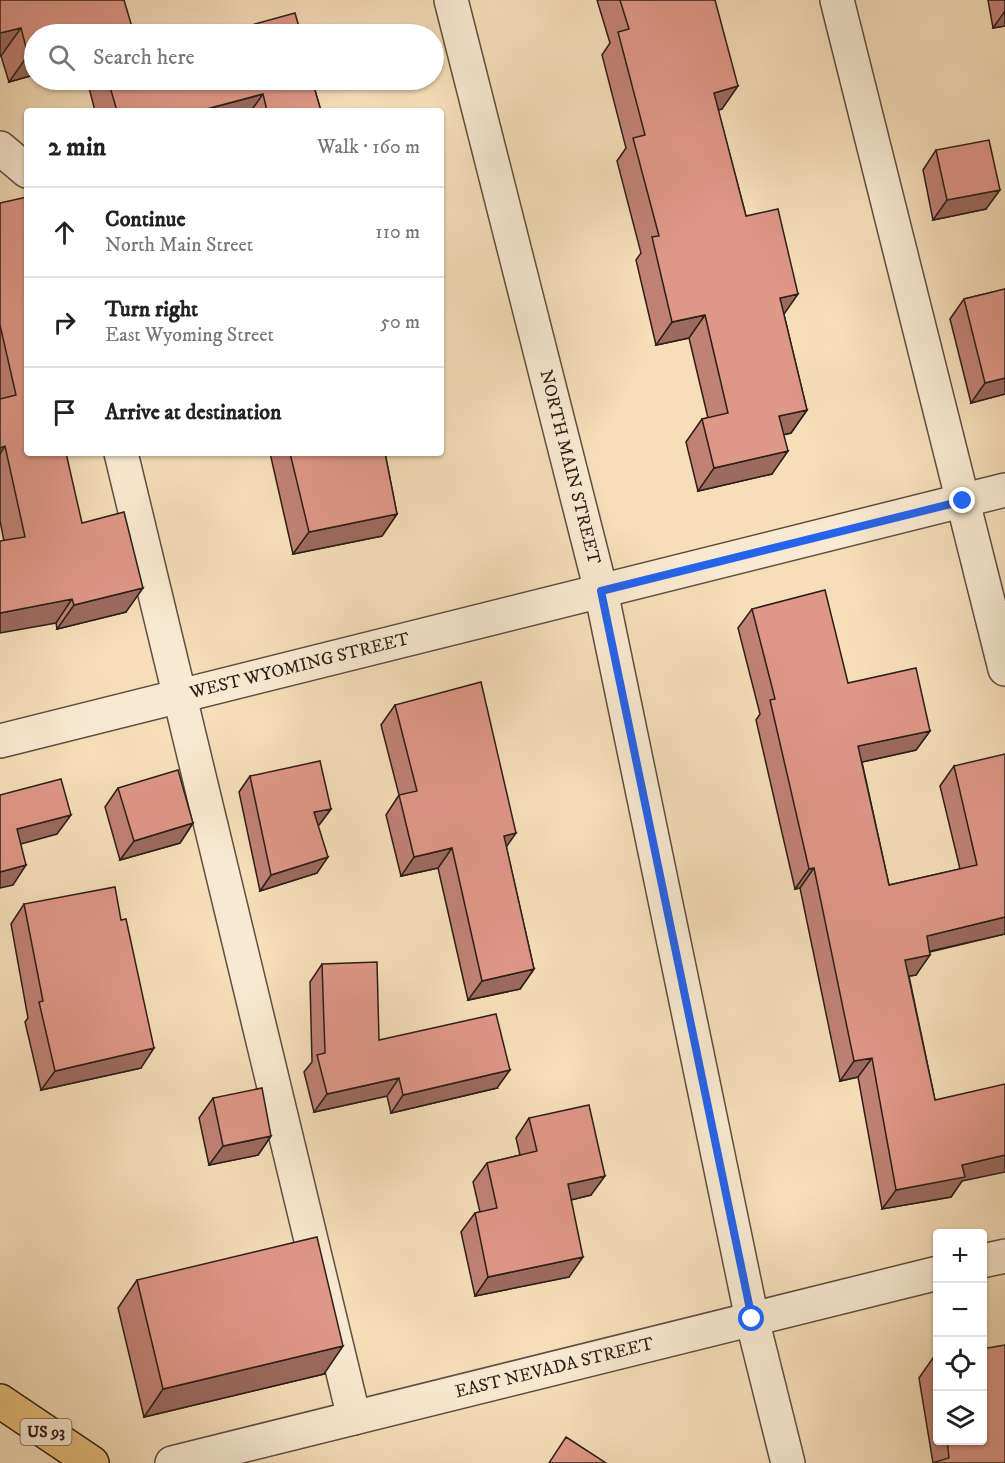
<!DOCTYPE html>
<meta charset="utf-8">
<style>
:root{--surface:#fff;--page:#f2f2f2;--text:#222;--muted:#767676;--line:#e0e0e0}
body{margin:0;font-family:"IM FELL DW Pica",serif;background:var(--page);color:var(--text)}
.controls{position:absolute;right:18px;bottom:18px;display:grid;overflow:hidden;border-radius:6px;box-shadow:0 2px 4px #0004}
.controls button{width:54px;height:54px;display:grid;place-items:center;padding:0;border:0;border-bottom:2px solid var(--line);background:var(--surface);color:var(--text);font:30px sans-serif}
.stop{position:absolute;width:18px;height:18px;margin:-14px;border:4px solid #2563eb;border-radius:50%;background:#fff}
.stop.end{background:#2563eb;border-color:#fff;box-shadow:0 2px 6px #0008}
.list{margin:0;padding:0;list-style:none}
h2{display:flex;justify-content:space-between;align-items:center;height:78px;margin:0;padding:0 24px;font-size:26px}
h2 small{font-size:20px;font-weight:400;color:var(--muted)}
.list li{display:grid;grid-template-columns:39px 1fr auto;gap:18px;align-items:center;box-sizing:border-box;height:90px;padding:0 24px;border-top:2px solid var(--line)}
.list b{display:block;font-size:22px;white-space:nowrap}
.list p{margin:0;font-size:20px;white-space:nowrap;color:var(--muted)}
.list em{font-size:20px;font-style:normal;color:var(--muted)}
.icon{flex:none;width:33px;height:33px;fill:none;stroke:currentColor;stroke-width:2;stroke-linecap:round;stroke-linejoin:round}
.map{position:relative;flex:none;width:1005px;height:1463px;overflow:hidden}
.search{position:absolute;background:var(--surface);box-shadow:0 2px 4px #0004;left:24px;top:24px;width:420px;height:66px;display:flex;align-items:center;gap:15px;box-sizing:border-box;padding:0 21px;border-radius:33px;color:var(--muted);font-size:22px}
.panel{position:absolute;background:var(--surface);box-shadow:0 2px 4px #0004;left:24px;top:108px;width:420px;height:348px;border-radius:6px}
.map>svg:first-child{display:block}
</style>
<div class="map">
<svg width="1005" height="1463" viewBox="0 0 1005 1463">
<rect width="100%" height="100%" fill="#f5deb9"/>
<filter id="stains"><feTurbulence type="fractalNoise" baseFrequency=".00333" numOctaves="4"/><feColorMatrix values="0 0 0 0 .2 0 0 0 0 .09 0 0 0 0 .02 0 0 0 .5 -.17"/></filter>
<radialGradient id="worn" r=".72"><stop offset=".6" stop-color="#630" stop-opacity="0"/><stop offset="1" stop-color="#630" stop-opacity=".3"/></radialGradient>
<g fill="none" stroke-linecap="round" stroke-linejoin="round">
<g stroke="#5f4e40" stroke-width="36">
<g id="minor">
<path id="s1" d="M 451,0 L 601,591 L 752,1319 L 788,1463"/>
<path d="M 837,0 L 1005,669"/>
<path d="M 0,148 L 27,171"/>
<path d="M 121,453 L 354,1418"/>
<path id="s2" d="M 0,741 L 1005,490"/>
<path d="M 982,1261 L 1005,1256"/>
<path id="s3" d="M 172,1463 L 938,1273"/>
</g>
</g>
<g stroke="#2d1e18" stroke-width="36">
<path id="major" d="M 0,1401 L 92,1463"/>
</g>
<use href="#minor" stroke="#f8ead2" stroke-width="33"/>
<use href="#major" stroke="#eabf7c" stroke-width="33"/>
</g>
<path fill="#c08275" stroke="#2d1e18" stroke-width="1.5" d="M 0,0 L 34,34 L 34,75 L 9,82 L 1,56 L 0,56 Z
M 597,0 L 715,0 L 722,109 L 718,110 L 746,216 L 784,315 L 807,410 L 791,433 L 783,435 L 772,474 L 698,491 L 686,442 L 702,419 L 708,418 L 689,338 L 656,345 L 636,260 L 641,253 L 617,161 L 626,148 L 602,55 L 610,43 Z
M 988,0 L 1005,0 L 1005,26 L 993,28 Z
M 95,80 L 312,80 L 321,111 L 327,111 L 95,111 L 89,88 Z
M 936,150 L 986,209 L 933,220 L 923,170 Z
M 0,203 L 27,453 L 82,523 L 126,612 L 57,629 L 56,623 L 4,541 L 0,521 Z
M 1005,289 L 1005,394 L 971,403 L 950,319 L 964,299 Z
M 270,453 L 385,453 L 397,514 L 382,536 L 293,554 Z
M 752,609 L 848,683 L 930,731 L 916,750 L 862,762 L 889,885 L 960,869 L 940,786 L 954,766 L 1005,934 L 930,952 L 916,975 L 909,976 L 935,1100 L 962,1181 L 951,1197 L 882,1209 L 858,1077 L 840,1081 L 800,888 L 795,889 L 756,720 L 760,714 L 738,628 Z
M 395,705 L 506,846 L 534,969 L 520,989 L 468,1000 L 438,868 L 401,876 L 386,815 L 399,795 L 381,725 Z
M 250,776 L 331,809 L 319,825 L 318,825 L 317,873 L 260,891 L 239,792 Z
M 118,788 L 193,823 L 180,843 L 120,860 L 105,807 Z
M 24,904 L 141,1068 L 41,1090 L 25,1022 L 28,1018 L 11,924 Z
M 322,964 L 379,1040 L 497,1088 L 391,1113 L 387,1096 L 314,1112 L 304,1072 L 312,1062 L 310,982 Z
M 213,1098 L 271,1136 L 258,1155 L 209,1165 L 199,1118 Z
M 529,1118 L 591,1195 L 571,1200 L 569,1277 L 475,1296 L 461,1232 L 475,1213 L 480,1212 L 473,1182 L 487,1163 L 520,1155 L 516,1138 Z
M 137,1280 L 324,1374 L 144,1417 L 118,1308 Z
M 938,1357 L 938,1440 L 982,1440 L 1005,1463 L 933,1463 L 919,1378 L 933,1358 Z"/>
<path fill="#9c6a5f" stroke="#2d1e18" stroke-width="1.5" d="M 1005,11 L 1005,26 L 993,28 Z
M 132,27 L 126,34 L 104,34 Z
M 21,28 L 1,56 L 0,56 L 0,33 Z
M 34,53 L 34,75 L 9,82 L 28,55 Z
M 738,86 L 722,109 L 698,116 L 714,93 Z
M 263,94 L 251,111 L 199,111 Z
M 1000,190 L 986,209 L 933,220 L 947,200 Z
M 798,294 L 782,317 L 780,298 Z
M 705,315 L 689,338 L 656,345 L 672,322 Z
M 1005,378 L 1005,394 L 971,403 L 985,383 Z
M 807,410 L 791,433 L 763,439 L 779,416 Z
M 5,446 L 0,454 L 0,448 Z
M 788,451 L 772,474 L 698,491 L 714,468 Z
M 397,514 L 382,536 L 293,554 L 309,532 Z
M 143,588 L 126,612 L 57,629 L 74,605 Z
M 72,599 L 56,623 L 0,633 L 0,613 Z
M 930,731 L 916,750 L 844,766 L 858,746 Z
M 331,809 L 319,825 L 303,828 L 314,812 Z
M 71,815 L 57,834 L 3,849 L 17,829 Z
M 193,823 L 180,843 L 120,860 L 134,841 Z
M 516,833 L 502,853 L 504,836 Z
M 452,848 L 438,868 L 401,876 L 414,857 Z
M 328,857 L 317,873 L 260,891 L 271,875 Z
M 26,865 L 13,885 L 0,888 L 0,872 Z
M 814,868 L 800,888 L 795,889 L 809,869 Z
M 1005,917 L 1005,934 L 913,955 L 927,936 Z
M 930,955 L 916,975 L 891,979 L 905,960 Z
M 534,969 L 520,989 L 468,1000 L 482,981 Z
M 154,1048 L 141,1068 L 41,1090 L 55,1071 Z
M 872,1058 L 858,1077 L 840,1081 L 854,1061 Z
M 510,1070 L 497,1088 L 391,1113 L 403,1095 Z
M 399,1078 L 387,1096 L 314,1112 L 327,1094 Z
M 271,1136 L 258,1155 L 209,1165 L 223,1146 Z
M 1005,1155 L 1005,1172 L 962,1181 L 951,1197 L 882,1209 L 896,1190 L 962,1165 Z
M 605,1176 L 591,1195 L 554,1204 L 568,1184 Z
M 583,1257 L 569,1277 L 475,1296 L 488,1277 Z
M 343,1346 L 324,1374 L 144,1417 L 163,1389 Z"/>
<path fill="#df9788" stroke="#2d1e18" stroke-width="1.5" d="M 0,0 L 124,0 L 132,27 L 104,34 L 34,34 L 34,53 L 28,55 L 21,28 L 0,33 Z
M 620,0 L 715,0 L 738,86 L 714,93 L 746,216 L 778,209 L 798,294 L 780,298 L 807,410 L 779,416 L 788,451 L 714,468 L 702,419 L 728,413 L 705,315 L 672,322 L 652,237 L 659,236 L 633,138 L 645,135 L 618,32 L 629,29 Z
M 295,13 L 301,34 L 219,34 Z
M 108,80 L 312,80 L 321,111 L 327,109 L 327,111 L 267,111 L 263,94 L 199,111 L 117,111 Z
M 989,140 L 1000,190 L 947,200 L 936,150 Z
M 27,197 L 27,453 L 66,453 L 82,523 L 124,512 L 143,588 L 74,605 L 72,599 L 0,613 L 0,541 L 25,537 L 5,446 L 0,448 L 0,399 L 16,395 L 0,325 L 0,203 Z
M 1005,289 L 1005,378 L 985,383 L 964,299 Z
M 290,453 L 385,453 L 397,514 L 309,532 Z
M 825,590 L 848,683 L 916,668 L 930,731 L 858,746 L 889,885 L 977,865 L 954,766 L 1005,754 L 1005,917 L 927,936 L 930,955 L 905,960 L 935,1100 L 1005,1084 L 1005,1155 L 962,1165 L 965,1177 L 896,1190 L 872,1058 L 854,1061 L 814,868 L 809,869 L 770,700 L 775,699 L 752,609 Z
M 481,682 L 516,833 L 504,836 L 534,969 L 482,981 L 452,848 L 414,857 L 399,795 L 417,791 L 395,705 Z
M 320,761 L 331,809 L 314,812 L 328,857 L 271,875 L 250,776 Z
M 178,770 L 193,823 L 134,841 L 118,788 Z
M 61,779 L 71,815 L 17,829 L 26,865 L 0,872 L 0,795 Z
M 115,887 L 121,920 L 126,919 L 154,1048 L 55,1071 L 39,1002 L 43,1001 L 24,904 Z
M 377,962 L 379,1040 L 496,1014 L 510,1070 L 403,1095 L 399,1078 L 327,1094 L 317,1055 L 325,1053 L 322,964 Z
M 262,1088 L 271,1136 L 223,1146 L 213,1098 Z
M 589,1105 L 605,1176 L 568,1184 L 583,1257 L 488,1277 L 475,1213 L 497,1208 L 487,1163 L 537,1151 L 529,1118 Z
M 317,1237 L 343,1346 L 163,1389 L 137,1280 Z
M 1005,1345 L 1005,1463 L 936,1463 L 935,1462 L 949,1458 L 947,1440 L 982,1440 L 982,1349 Z
M 938,1357 L 938,1386 L 933,1358 Z
M 566,1437 L 606,1463 L 549,1463 Z"/>
<g fill="none" stroke-linecap="round" stroke-linejoin="round">
<path stroke="#2563eb" stroke-width="8" d="M 752,1319 L 601,591 L 963,501"/>
</g>
<g text-anchor="middle" dominant-baseline="central" stroke-width="4.5" stroke-linejoin="round" paint-order="stroke">
<rect fill="#f8ead2" stroke="#6a5b50" stroke-width="1.5" x="20.5" y="1419" width="51" height="26" rx="4.5"/>
<g font-size="16" font-weight="bold" fill="#2d1e18">
<text x="46" y="1432">US 93</text>
</g>
<g font-size="18" fill="#2d1e18" stroke="#f8ead2">
<text stroke="none"><textPath href="#s1" startOffset="482">NORTH MAIN STREET</textPath></text>
<text stroke="none"><textPath href="#s2" startOffset="309">WEST WYOMING STREET</textPath></text>
<text stroke="none"><textPath href="#s3" startOffset="394">EAST NEVADA STREET</textPath></text>
</g>
</g>
<rect width="100%" height="100%" filter="url(#stains)"/>
<rect width="100%" height="100%" fill="url(#worn)"/>
</svg>
<div class="controls">
<button>+</button>
<button>−</button>
<button><svg class="icon" aria-label="locate" viewBox="0 0 24 24"><circle cx="12" cy="12" r="6"/><path d="M12 2v4M12 18v4M2 12h4M18 12h4"/></svg></button>
<button><svg class="icon" aria-label="layers" viewBox="0 0 24 24"><path d="M12 4l9 5-9 5-9-5zM3 14l9 5 9-5"/></svg></button>
</div>
<div class="stop" style="left:752px;top:1319px"></div>
<div class="stop end" style="left:963px;top:501px"></div>
<div class="search"><svg class="icon" aria-label="search" viewBox="0 0 24 24"><circle cx="10" cy="10" r="6"/><path d="M15 15l6 6"/></svg>Search here</div>
<section class="panel">
<h2>2 min<small>Walk · 160 m</small></h2>
<ul class="list">
<li><svg class="icon" aria-label="ahead" viewBox="0 0 24 24"><path d="M12 20V5M6 11l6-6 6 6"/></svg><div><b>Continue</b><p>North Main Street</p></div><em>110 m</em></li>
<li><svg class="icon" aria-label="right" viewBox="0 0 24 24"><path d="M7 20v-9h11M14 6l5 5-5 5"/></svg><div><b>Turn right</b><p>East Wyoming Street</p></div><em>50 m</em></li>
<li><svg class="icon" aria-label="arrive" viewBox="0 0 24 24"><path d="M6 21V4h12l-3 4 3 4H6"/></svg><div><b>Arrive at destination</b></div></li>
</ul>
</section>
</div>
